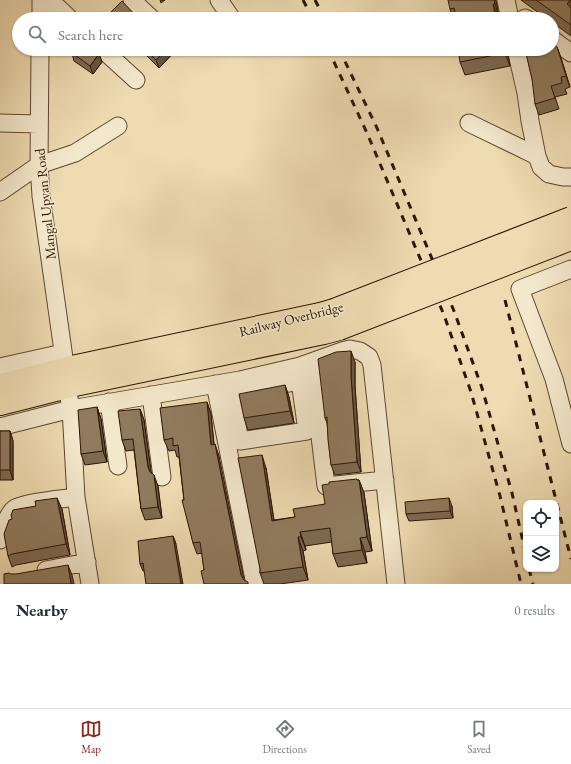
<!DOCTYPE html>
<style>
:root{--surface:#fff;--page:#f2f2f3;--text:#1f2937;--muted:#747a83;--line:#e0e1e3;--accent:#8f2418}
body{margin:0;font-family:"EB Garamond",serif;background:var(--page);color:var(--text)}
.controls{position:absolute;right:12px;bottom:12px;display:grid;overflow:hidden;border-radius:8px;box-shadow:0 1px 3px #0004}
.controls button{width:36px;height:36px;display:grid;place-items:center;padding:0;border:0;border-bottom:1px solid var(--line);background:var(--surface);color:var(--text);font:20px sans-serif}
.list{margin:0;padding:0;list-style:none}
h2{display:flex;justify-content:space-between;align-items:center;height:52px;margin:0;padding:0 16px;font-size:17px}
h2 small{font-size:13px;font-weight:400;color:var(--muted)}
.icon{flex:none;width:22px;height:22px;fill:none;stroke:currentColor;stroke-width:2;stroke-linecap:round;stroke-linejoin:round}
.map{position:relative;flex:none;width:571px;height:584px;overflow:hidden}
.search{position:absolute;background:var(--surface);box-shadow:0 1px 3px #0004;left:12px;right:12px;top:12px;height:44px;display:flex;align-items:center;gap:10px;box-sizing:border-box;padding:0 14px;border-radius:22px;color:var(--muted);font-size:15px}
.sheet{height:124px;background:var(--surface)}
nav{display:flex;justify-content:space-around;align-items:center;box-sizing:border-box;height:56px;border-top:1px solid var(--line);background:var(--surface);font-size:11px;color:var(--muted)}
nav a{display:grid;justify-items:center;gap:2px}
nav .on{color:var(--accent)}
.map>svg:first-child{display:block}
</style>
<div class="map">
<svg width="571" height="584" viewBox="0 0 571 584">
<rect width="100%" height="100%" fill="#eedbb1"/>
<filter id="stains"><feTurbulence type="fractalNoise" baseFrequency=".005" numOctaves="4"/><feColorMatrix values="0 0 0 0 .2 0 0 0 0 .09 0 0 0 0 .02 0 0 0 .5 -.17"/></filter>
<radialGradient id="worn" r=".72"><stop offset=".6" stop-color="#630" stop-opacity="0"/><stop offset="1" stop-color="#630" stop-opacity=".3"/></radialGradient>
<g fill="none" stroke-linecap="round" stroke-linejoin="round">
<g stroke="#5c462f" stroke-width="19">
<path id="minor" d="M 50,0 L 70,19
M 132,0 L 152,19
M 219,0 L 232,19
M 506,0 L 510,19
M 525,18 L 527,19
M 41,19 L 41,0
M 552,39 L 571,53
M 40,49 L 39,165 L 41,196 L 64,358
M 102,49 L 136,80
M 516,49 L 526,93 L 530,121 L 537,156 L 541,167 L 549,174 L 563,177 L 571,177
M 0,123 L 39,124
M 469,123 L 537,156
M 0,192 L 39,165 L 75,153 L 118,126
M 571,269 L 520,289 L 554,379 L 571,444
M 311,362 L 326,486 L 385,480
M 0,367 L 63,353
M 300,381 L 307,431 L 240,441 L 231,394 Z
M 215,384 L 255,584
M 151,395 L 162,477
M 69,398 L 71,409 L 76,497 L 90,584
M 109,402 L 118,466
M 0,427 L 71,409 L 240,380 L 300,366 L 342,351 L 350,349 L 360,351 L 369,357 L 372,365 L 396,584
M 0,540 C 3,532 7,514 14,509 C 24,502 63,499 76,497
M 46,570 L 87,562"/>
</g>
<g stroke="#2b1404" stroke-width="24">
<path id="major" d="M 0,385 L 72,367 L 320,314 L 334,310
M 0,404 L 75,385 L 324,333 L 339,329"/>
</g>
<use href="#minor" stroke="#f4e8cc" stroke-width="17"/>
<use href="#major" stroke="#eedbb1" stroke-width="22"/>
<path stroke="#2b1404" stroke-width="3" stroke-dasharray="7 7" stroke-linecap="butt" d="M 303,0 L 313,19
M 315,0 L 325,19
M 328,49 L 367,133 L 444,315 L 471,392 L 500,496 L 521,584
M 339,49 L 377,128 L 454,311 L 482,388 L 512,493 L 526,555
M 505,300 L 571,559
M 529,569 L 533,584"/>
<g stroke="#2b1404" stroke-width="24" stroke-linecap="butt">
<path id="major-bridge" d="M 334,310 L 571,218
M 339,329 L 571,239"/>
</g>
<use href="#major-bridge" stroke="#eedbb1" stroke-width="22"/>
</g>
<path fill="#7c6a51" stroke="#2b1404" d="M 521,0 L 571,0 L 571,36 L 552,22 L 552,19 L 547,19 Z
M 496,2 L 499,17 L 498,17 L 498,19 L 453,19 L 450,9 Z
M 557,47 L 561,58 L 570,87 L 565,89 L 567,94 L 555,97 L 559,109 L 539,115 L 535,104 Z
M 141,49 L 177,49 L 159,68 L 142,51 Z
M 507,49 L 510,66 L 465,75 L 460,62 Z
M 72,53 L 99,54 L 102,62 L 93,74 L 74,61 Z
M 355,362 L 355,386 L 361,472 L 335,475 L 331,465 L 327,423 L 325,418 Z
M 285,385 L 289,397 L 294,423 L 248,430 L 244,418 Z
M 207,402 L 211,414 L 214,444 L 219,456 L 204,570 L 202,553 L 197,554 L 193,543 L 184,500 L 179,457 L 177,457 L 175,450 L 169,451 L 164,440 Z
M 97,407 L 101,419 L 107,462 L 85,465 L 81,454 Z
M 140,409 L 144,420 L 151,473 L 158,486 L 162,518 L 145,520 L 141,509 L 134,450 L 126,451 L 122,440 Z
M 0,431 L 10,431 L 13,441 L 13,480 L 0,480 Z
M 266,468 L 274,520 L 295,517 L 325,504 L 358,480 L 359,480 L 364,493 L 372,551 L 365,552 L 367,563 L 338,567 L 333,554 L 332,542 L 305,546 L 306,550 L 303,551 L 308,580 L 280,584 L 264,584 L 260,573 Z
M 452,506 L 453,518 L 409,521 L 406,514 Z
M 62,509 L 70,555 L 16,565 L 12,567 L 8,556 Z
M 173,536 L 176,544 L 144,571 L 143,571 L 140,564 Z"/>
<path fill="#655642" stroke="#2b1404" d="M 160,0 L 165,0 L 161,3 Z
M 494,0 L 496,0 L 499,17 L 495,4 Z
M 570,0 L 571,0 L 571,16 L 567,4 Z
M 493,4 L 498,17 L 498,19 L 496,19 Z
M 557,47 L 561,58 L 570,87 L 566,76 Z
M 167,49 L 177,49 L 159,68 L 156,60 Z
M 504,49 L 507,49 L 510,66 L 505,53 Z
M 99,54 L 102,62 L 93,74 L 90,66 Z
M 351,351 L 355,362 L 355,386 L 361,472 L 357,462 L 351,376 Z
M 285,385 L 289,397 L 294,423 L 290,411 Z
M 207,402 L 211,414 L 215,456 L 211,445 Z
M 97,407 L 101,419 L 107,462 L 103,451 Z
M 140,409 L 144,420 L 152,478 L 148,467 Z
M 10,431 L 13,441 L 13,480 L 10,470 Z
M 215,444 L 219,456 L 245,584 L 241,575 Z
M 262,455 L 266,468 L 276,534 L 272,521 Z
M 154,475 L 158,486 L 162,518 L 158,507 Z
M 359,480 L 364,493 L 372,551 L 367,537 Z
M 57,498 L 62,509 L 70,555 L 66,544 Z
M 449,498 L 452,506 L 453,518 L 450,511 Z
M 300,532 L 305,546 L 306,550 L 301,537 Z
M 173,536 L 176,544 L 183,584 L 181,584 Z
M 298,537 L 303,551 L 308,580 L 303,567 Z
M 360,538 L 365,552 L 367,563 L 362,550 Z
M 68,565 L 72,575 L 74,584 L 71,584 Z"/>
<path fill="#907b5e" stroke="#2b1404" d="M 448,0 L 494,0 L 495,4 L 493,4 L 496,19 L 457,19 L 454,8 L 450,9 Z
M 536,0 L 570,0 L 567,4 L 571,8 L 571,25 Z
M 122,1 L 136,16 L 134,19 L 104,19 Z
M 552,43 L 557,47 L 566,76 L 561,77 L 562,83 L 551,86 L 555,98 L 535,104 L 532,79 L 525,49 L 552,49 Z
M 74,49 L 93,49 L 99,54 L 90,66 L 72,53 Z
M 145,49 L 167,49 L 156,60 Z
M 458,49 L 504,49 L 505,53 L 460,62 Z
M 351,351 L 351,376 L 357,462 L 331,465 L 328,440 L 327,417 L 325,418 L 318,359 L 336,352 Z
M 285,385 L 290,411 L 244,418 L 239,394 Z
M 207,402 L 211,445 L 215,444 L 241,575 L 244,580 L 248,582 L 248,584 L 204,584 L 201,571 L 204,570 L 200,542 L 193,543 L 182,500 L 184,500 L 178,445 L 173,446 L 173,438 L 164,440 L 160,408 Z
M 97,407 L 103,451 L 81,454 L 78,410 Z
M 140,409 L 148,467 L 150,472 L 154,475 L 158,507 L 141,509 L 133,439 L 122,440 L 118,411 Z
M 0,431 L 10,431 L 10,470 L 0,470 Z
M 262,455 L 272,521 L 295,517 L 293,509 L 325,504 L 322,485 L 329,484 L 329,482 L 357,479 L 357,480 L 359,480 L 367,537 L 360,538 L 362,550 L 333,554 L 330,528 L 300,532 L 301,537 L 298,537 L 303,567 L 260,573 L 260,569 L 238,458 Z
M 57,498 L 66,544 L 12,554 L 8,556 L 4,534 L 9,520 L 12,519 L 11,515 L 13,510 L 36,506 L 35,501 Z
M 449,498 L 450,511 L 406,514 L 405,502 Z
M 173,536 L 181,584 L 146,584 L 143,563 L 140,564 L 138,541 Z
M 68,565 L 71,584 L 4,584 L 4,574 L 9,573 L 11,574 L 16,574 Z"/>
<g text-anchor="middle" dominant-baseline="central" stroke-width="3" stroke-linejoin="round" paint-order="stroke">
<g font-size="14" fill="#2b1404" stroke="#f4e8cc">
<text transform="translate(45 204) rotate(-96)">Mangal Upvan Road</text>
<text transform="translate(291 319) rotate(-14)">Railway Overbridge</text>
</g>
</g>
<rect width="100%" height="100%" filter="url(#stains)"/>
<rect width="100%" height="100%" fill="url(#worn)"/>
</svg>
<div class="controls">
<button><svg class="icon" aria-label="locate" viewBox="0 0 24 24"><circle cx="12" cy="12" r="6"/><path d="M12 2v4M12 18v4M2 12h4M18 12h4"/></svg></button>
<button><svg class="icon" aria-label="layers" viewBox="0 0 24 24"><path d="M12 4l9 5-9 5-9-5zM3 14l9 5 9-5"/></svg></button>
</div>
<div class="search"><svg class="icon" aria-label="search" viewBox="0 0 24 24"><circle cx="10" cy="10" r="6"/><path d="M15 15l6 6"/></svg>Search here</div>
</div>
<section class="sheet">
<h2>Nearby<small>0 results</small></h2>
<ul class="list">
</ul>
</section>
<nav>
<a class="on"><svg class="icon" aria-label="map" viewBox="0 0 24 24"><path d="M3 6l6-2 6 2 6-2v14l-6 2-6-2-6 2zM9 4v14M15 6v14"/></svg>Map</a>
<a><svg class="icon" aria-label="directions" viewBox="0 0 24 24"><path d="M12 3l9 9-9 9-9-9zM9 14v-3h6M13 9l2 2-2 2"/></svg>Directions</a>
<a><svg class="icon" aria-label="saved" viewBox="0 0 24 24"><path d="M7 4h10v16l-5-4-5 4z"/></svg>Saved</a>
</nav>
